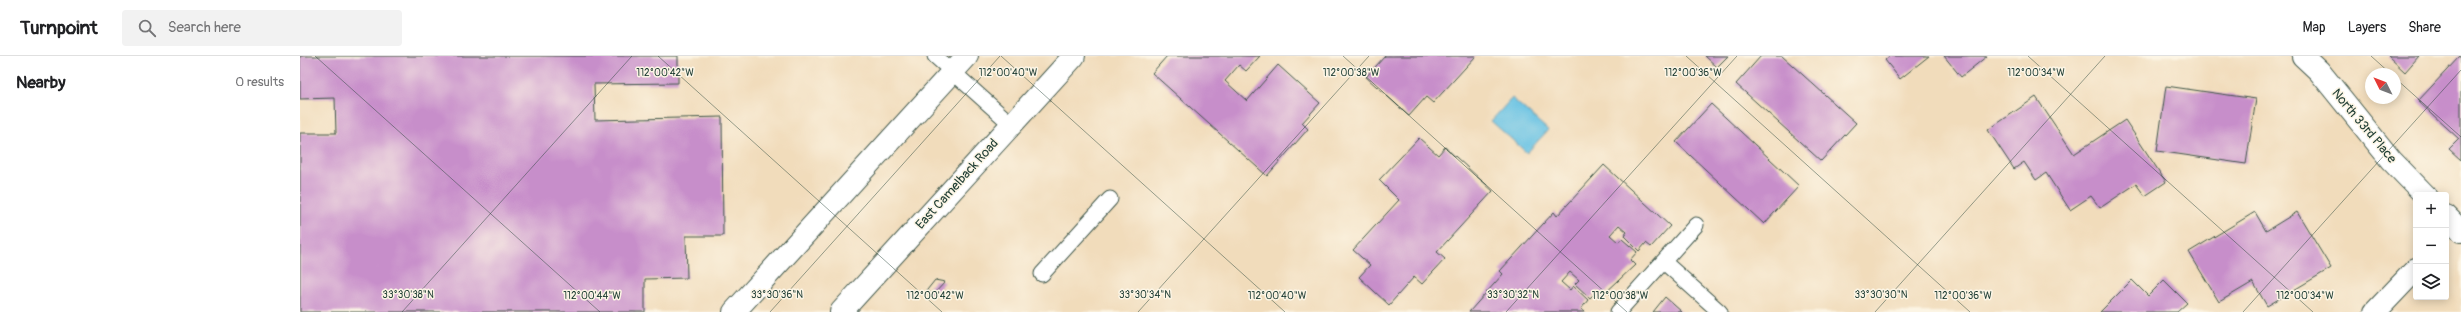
<!DOCTYPE html>
<meta charset="utf-8">
<style>
:root{--surface:#fff;--page:#f2f2f2;--text:#202124;--muted:#757577;--line:#e0e0e0}
body{margin:0;font-family:Pangolin,sans-serif;background:var(--page);color:var(--text)}
.controls{position:absolute;right:12px;bottom:12px;display:grid;overflow:hidden;border-radius:4px;box-shadow:0 2px 10px #0003}
.controls button{width:36px;height:36px;display:grid;place-items:center;padding:0;border:0;border-bottom:1px solid var(--line);background:var(--surface);color:var(--text);font:20px sans-serif}
.compass{position:absolute;left:2065px;top:12px;width:36px;height:36px;border-radius:50%;background:var(--surface);box-shadow:0 2px 10px #0003;rotate:312deg}
.list{margin:0;padding:0;list-style:none}
h2{display:flex;justify-content:space-between;align-items:center;height:52px;margin:0;padding:0 16px;font-size:17px}
h2 small{font-size:13px;font-weight:400;color:var(--muted)}
.icon{flex:none;width:22px;height:22px;fill:none;stroke:currentColor;stroke-width:2;stroke-linecap:round;stroke-linejoin:round}
.map{position:relative;flex:none;width:2161px;height:256px;overflow:hidden}
header{display:flex;align-items:center;gap:24px;box-sizing:border-box;height:56px;padding:0 20px;background:var(--surface);border-bottom:1px solid var(--line)}
header strong{font-size:19px}
nav{display:flex;gap:22px;margin-inline-start:auto;font-size:14px}
.search{width:280px;height:36px;background:var(--page);display:flex;align-items:center;gap:10px;box-sizing:border-box;padding:0 14px;border-radius:4px;color:var(--muted);font-size:15px}
main{display:flex}
aside{flex:1;background:var(--surface)}
.map>svg:first-child{display:block}
</style>
<header>
<strong>Turnpoint</strong>
<div class="search"><svg class="icon" aria-label="search" viewBox="0 0 24 24"><circle cx="10" cy="10" r="6"/><path d="M15 15l6 6"/></svg>Search here</div>
<nav><a>Map</a><a>Layers</a><a>Share</a></nav>
</header>
<main>
<aside>
<h2>Nearby<small>0 results</small></h2>
<ul class="list">
</ul>
</aside>
<div class="map">
<svg width="2161" height="256" viewBox="0 0 2161 256">
<rect width="100%" height="100%" fill="#fcf5e5"/>
<filter id="ink" filterUnits="userSpaceOnUse"><feTurbulence type="fractalNoise" baseFrequency=".025" numOctaves="2"/><feDisplacementMap in="SourceGraphic" scale="8" xChannelSelector="R" yChannelSelector="G"/><feConvolveMatrix kernelMatrix="1 2 1 2 8 2 1 2 1" color-interpolation-filters="sRGB"/></filter>
<filter id="wash" filterUnits="userSpaceOnUse"><feTurbulence type="fractalNoise" baseFrequency=".012" numOctaves="4" result="noise"/><feDisplacementMap in="SourceGraphic" scale="16" xChannelSelector="R" yChannelSelector="G"/><feGaussianBlur stdDeviation="0.9" result="paint"/><feColorMatrix in="noise" values="0 0 0 0 0 0 0 0 0 0 0 0 0 0 0 0 0 1.4 0 .05"/><feComposite in="paint" operator="in"/></filter>
<g filter="url(#wash)">
<rect width="100%" height="100%" fill="#f1dcbb"/>
<path fill="#67c2e4" stroke="#43808c" d="M 1212,42 L 1248,74 L 1227,97 L 1191,65 Z"/>
<g id="blocks">
<path fill="#c78eca" d="M 0,0 L 378,0 L 378,27 L 294,28 L 295,64 L 422,61 L 423,180 L 386,180 L 387,222 L 345,223 L 345,256 L 0,256 L 0,77 L 36,77 L 35,42 L 0,43 Z
M 867,0 L 960,0 L 946,15 L 939,9 L 925,25 L 947,45 L 978,9 L 1020,47 L 1002,67 L 1008,73 L 967,120 L 852,17 Z
M 1085,0 L 1176,0 L 1133,47 L 1126,41 L 1109,60 L 1066,21 Z
M 1405,0 L 1428,0 L 1417,11 Z
M 1461,0 L 1482,0 L 1556,67 L 1521,105 L 1436,28 Z
M 1590,0 L 1629,0 L 1600,23 L 1585,4 Z
M 1644,0 L 1687,0 L 1661,21 Z
M 2088,0 L 2119,0 L 2105,16 Z
M 2160,0 L 2161,0 L 2161,104 L 2149,93 L 2159,83 L 2118,45 Z
M 1866,30 L 1956,43 L 1946,108 L 1857,95 Z
M 1736,41 L 1774,98 L 1825,64 L 1866,126 L 1845,140 L 1836,128 L 1800,152 L 1791,140 L 1770,154 L 1746,117 L 1736,124 L 1724,106 L 1714,113 L 1688,74 Z
M 1411,48 L 1499,130 L 1464,168 L 1376,86 Z
M 1119,82 L 1138,99 L 1145,91 L 1193,135 L 1137,196 L 1145,203 L 1122,228 L 1114,221 L 1089,249 L 1059,221 L 1070,209 L 1053,194 L 1099,144 L 1079,124 Z
M 1304,109 L 1370,170 L 1351,191 L 1346,187 L 1339,195 L 1324,180 L 1327,176 L 1319,169 L 1310,179 L 1318,186 L 1322,183 L 1337,196 L 1330,204 L 1335,209 L 1303,239 L 1298,234 L 1290,242 L 1275,228 L 1279,224 L 1270,216 L 1261,226 L 1270,234 L 1273,230 L 1288,244 L 1281,253 L 1285,256 L 1169,256 L 1203,218 L 1200,215 L 1254,156 L 1257,160 Z
M 1955,156 L 1966,175 L 1997,156 L 2031,212 L 1967,250 L 1953,226 L 1919,246 L 1889,196 Z
M 635,224 L 645,226 L 633,239 L 627,234 Z
M 1832,224 L 1848,240 L 1864,224 L 1887,247 L 1877,256 L 1800,256 Z
M 1365,241 L 1382,256 L 1353,256 Z"/>
</g>
</g>
<g filter="url(#ink)">
<use href="#blocks" fill-opacity="0" stroke="#3e5548" stroke-width="1"/>
<g fill="none" stroke-linecap="round" stroke-linejoin="round">
<g stroke="#3e5548" stroke-width="17">
<path id="lane" d="M 635,0 L 711,68
M 1364,206 L 1420,256
M 742,218 L 810,143
M 1318,256 L 1396,169"/>
</g>
<g stroke="#3e5548" stroke-width="24">
<path id="street" d="M 2003,0 L 2019,15 L 2091,104 L 2125,139
M 2146,160 L 2161,175
M 2075,256 L 2116,213"/>
</g>
<g stroke="#3e5548" stroke-width="24">
<path id="primary" d="M 434,256 L 667,0
M 541,256 L 774,0"/>
</g>
<use href="#lane" stroke="#fff" stroke-width="15"/>
<use href="#street" stroke="#fff" stroke-width="22"/>
<use href="#primary" stroke="#fff" stroke-width="22"/>
</g>
</g>
<path fill="none" stroke="#1f3d34" stroke-width="1" stroke-opacity="0.45" d="M 15,0 L 300,256M 358,0 L 642,256M 701,0 L 985,256M 1043,0 L 1327,256M 1386,0 L 1670,256M 1728,0 L 2013,256M 2071,0 L 2091,18M 2095,22 L 2161,81M 102,256 L 332,0M 470,256 L 700,0M 838,256 L 1069,0M 1206,256 L 1437,0M 1575,256 L 1805,0M 1943,256 L 2161,14"/>
<g text-anchor="middle" dominant-baseline="central" stroke-width="3" stroke-linejoin="round" paint-order="stroke">
<g font-size="13" fill="#1f3d34" stroke="#fcf5e5">
<text transform="translate(2064 70) rotate(50)">North 33rd Place</text>
<text transform="translate(657 128) rotate(-48)">East Camelback Road</text>
</g>
</g>
<g font-size="10" text-anchor="middle" fill="#1f3d34" stroke="#fcf5e5" stroke-width="3" stroke-linejoin="round" paint-order="stroke">
<text x="365" y="20">112°00'42"W</text>
<text x="708" y="20">112°00'40"W</text>
<text x="1051" y="20">112°00'38"W</text>
<text x="1393" y="20">112°00'36"W</text>
<text x="1736" y="20">112°00'34"W</text>
<text x="108" y="242">33°30'38"N</text>
<text x="477" y="242">33°30'36"N</text>
<text x="845" y="242">33°30'34"N</text>
<text x="1213" y="242">33°30'32"N</text>
<text x="1581" y="242">33°30'30"N</text>
<text x="292" y="243">112°00'44"W</text>
<text x="635" y="243">112°00'42"W</text>
<text x="977" y="243">112°00'40"W</text>
<text x="1320" y="243">112°00'38"W</text>
<text x="1663" y="243">112°00'36"W</text>
<text x="2005" y="243">112°00'34"W</text>
</g>
</svg>
<div class="controls">
<button>+</button>
<button>−</button>
<button><svg class="icon" aria-label="layers" viewBox="0 0 24 24"><path d="M12 4l9 5-9 5-9-5zM3 14l9 5 9-5"/></svg></button>
</div>
<svg class="compass" viewBox="-18 -18 36 36"><path d="M0-13l5 13h-10z" fill="#e53935"/><path d="M0 13l5-13h-10z" fill="#757577"/></svg>
</div>
</main>
